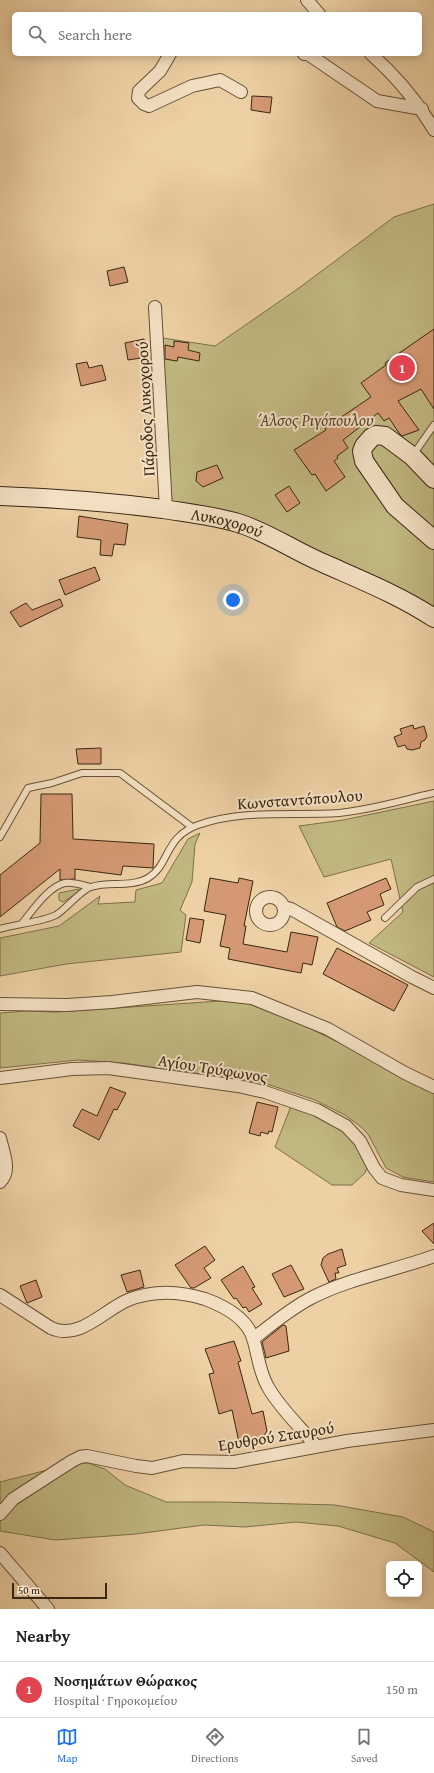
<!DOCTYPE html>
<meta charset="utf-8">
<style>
:root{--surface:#fff;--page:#f2f2f2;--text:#202124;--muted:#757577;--line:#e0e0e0;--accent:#1a73e8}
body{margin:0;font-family:"Gentium Book Plus",serif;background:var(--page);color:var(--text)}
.controls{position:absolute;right:12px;bottom:12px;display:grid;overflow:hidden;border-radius:6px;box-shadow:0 2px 10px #0003}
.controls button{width:36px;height:36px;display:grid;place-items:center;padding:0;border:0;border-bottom:1px solid var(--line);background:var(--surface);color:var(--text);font:20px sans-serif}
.scale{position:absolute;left:12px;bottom:10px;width:95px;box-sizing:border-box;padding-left:4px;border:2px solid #392811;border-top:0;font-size:11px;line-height:14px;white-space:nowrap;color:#392811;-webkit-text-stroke:3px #f4e0c4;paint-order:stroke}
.you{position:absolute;left:233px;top:600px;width:14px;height:14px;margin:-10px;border:3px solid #fff;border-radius:50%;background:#1a73e8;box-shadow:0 0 0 6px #1a73e833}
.badge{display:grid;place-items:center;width:26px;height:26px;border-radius:50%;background:var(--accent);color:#fff;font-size:13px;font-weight:700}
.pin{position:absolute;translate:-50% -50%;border:2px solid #fff;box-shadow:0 1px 4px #0006}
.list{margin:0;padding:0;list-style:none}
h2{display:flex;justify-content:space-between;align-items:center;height:52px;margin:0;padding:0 16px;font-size:17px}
h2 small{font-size:13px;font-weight:400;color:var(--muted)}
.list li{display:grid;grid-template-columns:26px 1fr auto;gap:12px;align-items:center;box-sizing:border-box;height:56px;padding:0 16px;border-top:1px solid var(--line)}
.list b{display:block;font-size:15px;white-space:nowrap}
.list p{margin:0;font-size:13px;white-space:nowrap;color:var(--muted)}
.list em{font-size:13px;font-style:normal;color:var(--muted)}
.icon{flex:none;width:22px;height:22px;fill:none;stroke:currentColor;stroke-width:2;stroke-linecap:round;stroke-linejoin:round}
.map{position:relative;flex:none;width:434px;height:1609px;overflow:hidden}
.search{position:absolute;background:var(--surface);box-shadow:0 2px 10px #0003;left:12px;right:12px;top:12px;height:44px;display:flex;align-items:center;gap:10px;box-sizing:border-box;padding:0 14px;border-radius:6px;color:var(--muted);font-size:15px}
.sheet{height:108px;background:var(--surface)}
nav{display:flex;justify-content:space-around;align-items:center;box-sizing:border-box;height:56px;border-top:1px solid var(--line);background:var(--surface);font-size:11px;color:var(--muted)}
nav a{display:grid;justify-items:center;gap:2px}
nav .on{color:var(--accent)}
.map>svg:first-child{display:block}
</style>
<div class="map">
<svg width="434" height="1609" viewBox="0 0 434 1609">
<rect width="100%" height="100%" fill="#eed0a5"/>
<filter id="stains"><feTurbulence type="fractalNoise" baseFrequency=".005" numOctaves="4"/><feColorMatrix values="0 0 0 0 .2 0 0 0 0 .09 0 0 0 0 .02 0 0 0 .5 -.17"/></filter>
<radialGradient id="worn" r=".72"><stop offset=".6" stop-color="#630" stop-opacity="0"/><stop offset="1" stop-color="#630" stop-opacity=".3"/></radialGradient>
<path fill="#c1b881" stroke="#7d7049" d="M 434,204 L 434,614 L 419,600 L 169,505 L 161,358 L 163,338 L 215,346 L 299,288 L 394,217 Z
M 434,801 L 434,977 L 369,943 L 403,912 L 391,859 L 324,877 L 299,826 L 343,820 Z
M 200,833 L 195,844 L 192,882 L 180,910 L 186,915 L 181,952 L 66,964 L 0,976 L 0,938 L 59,926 L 100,896 L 98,904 L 135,902 L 136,890 L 162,883 L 188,839 Z
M 79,889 L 79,892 L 63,902 L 59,900 L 59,893 Z
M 235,1000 C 262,1007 286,1018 311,1029 C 353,1049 393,1070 434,1091 L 434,1182 L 403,1177 L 386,1168 L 368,1134 L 361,1127 L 345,1115 L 315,1100 L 264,1083 L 123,1063 L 78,1060 L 0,1068 L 0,1013 L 26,1011 L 57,1012 Z
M 291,1106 C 313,1111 342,1122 356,1141 C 361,1148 364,1156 368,1164 L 365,1173 L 352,1185 L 332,1185 L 275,1147 Z
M 75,1463 L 88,1463 L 105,1469 L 125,1485 L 166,1502 L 222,1502 L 335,1505 L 403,1517 L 434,1532 L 434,1572 L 395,1543 L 338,1526 L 296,1522 L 245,1527 L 204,1525 L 136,1534 L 55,1540 L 0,1531 L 0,1482 Z"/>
<path fill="#d49974" stroke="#392811" d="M 252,96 L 272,97 L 270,113 L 251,110 Z
M 124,267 L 128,282 L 110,286 L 107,271 Z
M 434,329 L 434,409 L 421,389 L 398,401 L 419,430 L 402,436 L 399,433 L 389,418 L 384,421 L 378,413 L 343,440 L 348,448 L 337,456 L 338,458 L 334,461 L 345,477 L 326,491 L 315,474 L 312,475 L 294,450 L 326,430 L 325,428 L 371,397 L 361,383 L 386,365 L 385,363 Z
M 144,339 L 147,357 L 128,360 L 125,343 Z
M 174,341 L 189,343 L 188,350 L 200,353 L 199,361 L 178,357 L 177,361 L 165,359 L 165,345 L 174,347 Z
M 87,362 L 89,368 L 102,365 L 106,380 L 81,386 L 76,364 Z
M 217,465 L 223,478 L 203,487 L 196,481 L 197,472 Z
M 289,486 L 300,503 L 287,512 L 275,495 Z
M 79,516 L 128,524 L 125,545 L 114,544 L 112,556 L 100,555 L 101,540 L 77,537 Z
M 95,567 L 100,580 L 65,595 L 59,580 Z
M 60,599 L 63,606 L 20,627 L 10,612 L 26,603 L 32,610 Z
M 413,725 L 414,729 L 424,726 L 427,736 L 425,740 L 421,742 L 420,748 L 412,750 L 407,749 L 405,745 L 398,747 L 394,737 L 402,734 L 400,729 Z
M 101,748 L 101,764 L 78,764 L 76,749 Z
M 41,794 L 72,794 L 73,839 L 154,844 L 153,868 L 123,866 L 121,875 L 75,869 L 75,879 L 60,880 L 60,869 L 0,917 L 0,875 L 40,843 Z
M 210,878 L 238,883 L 239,878 L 253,881 L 244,926 L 246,926 L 243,944 L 287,952 L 291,932 L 318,937 L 312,965 L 303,963 L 301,973 L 228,959 L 230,948 L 220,946 L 226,915 L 204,911 Z
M 386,878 L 391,889 L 380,894 L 384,905 L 367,912 L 371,920 L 345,931 L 337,927 L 327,903 Z
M 190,918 L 204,920 L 200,943 L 186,940 Z
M 337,948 L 408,985 L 394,1011 L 323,974 Z
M 110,1087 L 126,1093 L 117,1110 L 114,1109 L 99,1140 L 73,1126 L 82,1109 L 97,1116 Z
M 257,1102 L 278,1107 L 272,1132 L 269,1131 L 268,1134 L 261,1132 L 260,1136 L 249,1133 Z
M 434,1223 L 434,1244 L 422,1231 Z
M 205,1246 L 215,1260 L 204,1268 L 211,1278 L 194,1288 L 191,1288 L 175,1265 Z
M 342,1249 L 346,1265 L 337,1268 L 339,1273 L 335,1273 L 336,1279 L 329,1282 L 321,1265 L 323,1258 L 328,1254 Z
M 291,1265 L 304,1289 L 284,1297 L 272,1274 Z
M 243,1266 L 255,1287 L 252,1288 L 262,1304 L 249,1312 L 246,1307 L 243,1308 L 236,1298 L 234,1299 L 221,1280 Z
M 140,1270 L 144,1287 L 127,1292 L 121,1275 Z
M 36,1280 L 42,1297 L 27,1303 L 20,1286 Z
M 283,1325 L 286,1326 L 289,1351 L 266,1358 L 262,1342 Z
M 234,1341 L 241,1361 L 238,1362 L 252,1414 L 263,1411 L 267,1431 L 265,1434 L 266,1443 L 240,1447 L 232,1410 L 219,1414 L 209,1374 L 214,1373 L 205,1349 Z"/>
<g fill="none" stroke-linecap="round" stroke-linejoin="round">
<g stroke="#665236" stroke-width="8">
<path id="lane" d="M 413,455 L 434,425
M 0,837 L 28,788 L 52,783 L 82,773 L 120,773 L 192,827
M 385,918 L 417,887 L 434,879
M 23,922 C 33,910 49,886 65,883 C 73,882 82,885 90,887
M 0,929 C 16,924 42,922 56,915 C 66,909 81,890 91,887 C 109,881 131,888 148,878 C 170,865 164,837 198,825 C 243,809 293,816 339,813 C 371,810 403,800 434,793"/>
</g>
<g stroke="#665236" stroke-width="14">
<path id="street" d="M 307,0 L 319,14
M 170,54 L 160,71 L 139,91 L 138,98 L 144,104 L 149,106 L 192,86 L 220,80 L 241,92
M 304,54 L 308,54 L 377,101 L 422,109
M 371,54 C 397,77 417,101 434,130
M 155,307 L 166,510
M256 911a14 14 0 1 1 28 0a14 14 0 1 1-28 0Z
M 284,907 L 291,909 L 412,977 L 434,988
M 0,1004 L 67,1005 L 112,1002 L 197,992 L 252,998 L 328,1029 L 405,1073 L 434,1087
M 0,1078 L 72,1069 L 108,1068 L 238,1086 L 265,1092 L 317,1110 L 346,1126 L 360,1141 L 374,1168 L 382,1178 L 401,1185 L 434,1190
M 0,1138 C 3,1152 12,1171 0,1182
M 0,1295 L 51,1328 C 79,1341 104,1310 128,1300 C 153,1290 179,1291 205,1299 C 224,1306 246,1317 253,1338 C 258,1354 259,1372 268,1387 C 279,1407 301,1428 316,1446
M 253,1339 C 272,1324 290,1309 311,1298 C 350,1278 393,1271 434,1256
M 0,1514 L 13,1499 L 72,1461 L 80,1457 L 87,1456 L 136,1466 L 152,1468 L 183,1461 L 234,1462 L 347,1441 L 434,1430
M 0,1553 L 48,1609"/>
</g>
<g stroke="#392811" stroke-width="20">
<g id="secondary">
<path d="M 434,479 L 412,456 L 385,436 L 376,435 L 372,437 L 364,446 L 362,451 L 364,461 L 395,506 L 434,540"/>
<path id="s1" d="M 0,496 C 55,498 109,502 163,509 C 188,513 214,516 238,523 C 268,532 294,551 323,563 C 361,580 399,595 434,618"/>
</g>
</g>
<use href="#lane" stroke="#f4e0c4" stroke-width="6"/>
<use href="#street" stroke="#f4e0c4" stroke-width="12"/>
<use href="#secondary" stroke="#f4e0c4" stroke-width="18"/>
</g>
<g text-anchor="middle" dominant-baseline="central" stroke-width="4" stroke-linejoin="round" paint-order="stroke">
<g font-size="16" fill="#392811" stroke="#f4e0c4">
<text transform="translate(145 409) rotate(-93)">Πάροδος Λυκοχορού</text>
<text stroke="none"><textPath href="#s1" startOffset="229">Λυκοχορού</textPath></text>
<text transform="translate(300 799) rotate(-4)">Κωνσταντόπουλου</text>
<text transform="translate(213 1068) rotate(9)">Αγίου Τρύφωνος</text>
<text transform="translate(276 1436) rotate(-9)">Ερυθρού Σταυρού</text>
</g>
<g font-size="16" font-style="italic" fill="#544527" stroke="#f4e0c4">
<text x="316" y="420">Άλσος Ριγόπουλου</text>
</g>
</g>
<rect width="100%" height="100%" filter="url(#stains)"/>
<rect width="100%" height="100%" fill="url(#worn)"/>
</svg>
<div class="controls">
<button><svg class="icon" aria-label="locate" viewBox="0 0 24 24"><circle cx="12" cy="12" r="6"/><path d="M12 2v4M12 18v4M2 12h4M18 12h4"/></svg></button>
</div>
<div class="scale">50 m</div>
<div class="you"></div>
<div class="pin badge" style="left:402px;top:368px;background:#e0444e">1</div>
<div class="search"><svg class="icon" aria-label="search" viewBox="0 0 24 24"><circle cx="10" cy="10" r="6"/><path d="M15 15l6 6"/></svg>Search here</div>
</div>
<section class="sheet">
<h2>Nearby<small></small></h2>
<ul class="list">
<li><span class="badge" style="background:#e0444e">1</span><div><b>Νοσημάτων Θώρακος</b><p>Hospital · Γηροκομείου</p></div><em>150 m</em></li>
</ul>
</section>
<nav>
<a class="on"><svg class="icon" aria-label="map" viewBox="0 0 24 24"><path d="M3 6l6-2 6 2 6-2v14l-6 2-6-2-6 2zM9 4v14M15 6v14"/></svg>Map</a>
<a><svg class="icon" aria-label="directions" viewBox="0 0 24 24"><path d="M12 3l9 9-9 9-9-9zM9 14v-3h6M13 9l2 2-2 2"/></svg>Directions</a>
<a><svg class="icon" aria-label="saved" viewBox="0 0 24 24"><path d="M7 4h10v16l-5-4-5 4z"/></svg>Saved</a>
</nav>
